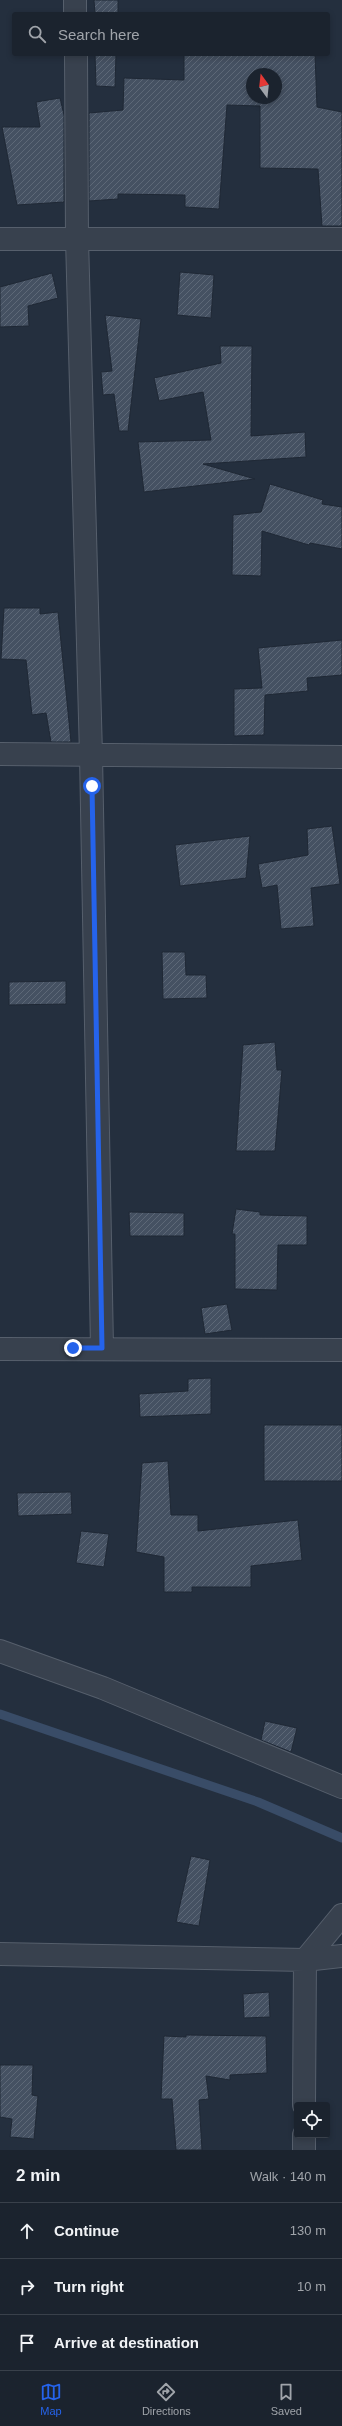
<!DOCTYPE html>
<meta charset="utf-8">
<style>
:root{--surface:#1b232e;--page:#282f3a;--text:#f1f3f6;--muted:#a0a4aa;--line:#39404a;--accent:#2563eb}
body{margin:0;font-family:Arial,sans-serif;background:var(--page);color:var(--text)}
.controls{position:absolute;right:12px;bottom:12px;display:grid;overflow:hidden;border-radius:4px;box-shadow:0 2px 6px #0003}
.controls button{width:36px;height:36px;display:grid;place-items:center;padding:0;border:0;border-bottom:1px solid var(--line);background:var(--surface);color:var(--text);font:20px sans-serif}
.compass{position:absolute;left:246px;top:68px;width:36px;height:36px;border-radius:50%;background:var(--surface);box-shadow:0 2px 6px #0003;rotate:345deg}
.stop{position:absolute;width:12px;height:12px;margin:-9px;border:3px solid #2563eb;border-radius:50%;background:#fff}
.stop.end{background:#2563eb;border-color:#fff;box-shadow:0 1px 4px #0008}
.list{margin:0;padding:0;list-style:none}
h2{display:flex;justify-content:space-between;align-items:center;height:52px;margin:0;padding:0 16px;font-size:17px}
h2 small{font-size:13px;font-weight:400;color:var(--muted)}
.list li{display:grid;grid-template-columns:26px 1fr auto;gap:12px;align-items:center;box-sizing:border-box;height:56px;padding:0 16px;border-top:1px solid var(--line)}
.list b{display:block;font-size:15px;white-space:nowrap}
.list em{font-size:13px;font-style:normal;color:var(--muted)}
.icon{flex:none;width:22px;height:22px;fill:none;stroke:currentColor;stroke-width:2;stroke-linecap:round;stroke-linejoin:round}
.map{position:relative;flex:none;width:342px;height:2150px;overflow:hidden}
.search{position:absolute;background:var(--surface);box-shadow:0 2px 6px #0003;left:12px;right:12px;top:12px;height:44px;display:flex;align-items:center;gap:10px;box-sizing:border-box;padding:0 14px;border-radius:4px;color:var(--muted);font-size:15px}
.sheet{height:220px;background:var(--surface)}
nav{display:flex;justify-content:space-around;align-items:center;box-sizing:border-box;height:56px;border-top:1px solid var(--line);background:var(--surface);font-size:11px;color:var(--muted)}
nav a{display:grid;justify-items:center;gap:2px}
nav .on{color:var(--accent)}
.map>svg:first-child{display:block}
</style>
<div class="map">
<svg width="342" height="2150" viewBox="0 0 342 2150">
<defs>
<pattern id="building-hatch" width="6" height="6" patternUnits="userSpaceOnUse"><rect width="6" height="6" fill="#455162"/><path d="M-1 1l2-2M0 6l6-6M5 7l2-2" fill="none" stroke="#5d6877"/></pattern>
</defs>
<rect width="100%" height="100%" fill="#242f3e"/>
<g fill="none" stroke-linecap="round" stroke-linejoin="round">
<path stroke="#394c67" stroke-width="9" d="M 0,1714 L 258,1802 L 342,1838"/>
</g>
<path fill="url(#building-hatch)" stroke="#1f2835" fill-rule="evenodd" d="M 94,0 L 118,0 L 118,14 L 95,14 Z
M 95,54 L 116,54 L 115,87 L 96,86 Z
M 184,54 L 315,54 L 317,107 L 342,112 L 342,226 L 322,226 L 318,169 L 260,168 L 260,106 L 227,105 L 219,209 L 185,207 L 185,195 L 118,194 L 118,199 L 89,201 L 89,113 L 123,110 L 124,78 L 184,80 ZM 252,74 L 276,74 L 276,98 L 252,98 Z
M 60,98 L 64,115 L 64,202 L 17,205 L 2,127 L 40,127 L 36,102 Z
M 180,272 L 214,275 L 211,318 L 177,315 Z
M 52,273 L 58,298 L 28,306 L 29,326 L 0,327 L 0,287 Z
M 105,315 L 141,319 L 128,431 L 119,431 L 114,394 L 103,395 L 101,372 L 112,371 Z
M 220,346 L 252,346 L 251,436 L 305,432 L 306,457 L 203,464 L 255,479 L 144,492 L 138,442 L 211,440 L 203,392 L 159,401 L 154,378 L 221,363 Z
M 270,484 L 323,500 L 322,504 L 342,507 L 342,549 L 310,543 L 309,545 L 262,531 L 261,576 L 232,575 L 233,515 L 261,512 Z
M 4,608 L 40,608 L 40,614 L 58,612 L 71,742 L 51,742 L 46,713 L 32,715 L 26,660 L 1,659 Z
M 342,640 L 342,675 L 307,678 L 308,691 L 265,695 L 264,735 L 234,736 L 234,689 L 262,688 L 258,648 Z
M 332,826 L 340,884 L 311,888 L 314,926 L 281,929 L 277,885 L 262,888 L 258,864 L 308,855 L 307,829 Z
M 250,836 L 246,878 L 180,886 L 175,845 Z
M 162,952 L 185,952 L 186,975 L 206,975 L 207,998 L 163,999 Z
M 66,981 L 66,1004 L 9,1005 L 9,982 Z
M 275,1042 L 277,1070 L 282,1070 L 275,1151 L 236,1151 L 243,1045 Z
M 236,1209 L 260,1212 L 260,1215 L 307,1216 L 307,1245 L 278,1245 L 277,1290 L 235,1289 L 235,1234 L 232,1234 Z
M 129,1212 L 184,1213 L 184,1236 L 130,1236 Z
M 227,1304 L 232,1330 L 205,1334 L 201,1308 Z
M 211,1378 L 211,1414 L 140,1417 L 139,1394 L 188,1391 L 188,1379 Z
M 264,1425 L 342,1425 L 342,1481 L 264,1481 Z
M 168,1461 L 171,1515 L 198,1515 L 198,1531 L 298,1520 L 302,1560 L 251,1566 L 251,1587 L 192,1587 L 192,1592 L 164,1592 L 164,1557 L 136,1552 L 142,1463 Z
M 71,1492 L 72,1514 L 18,1516 L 17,1493 Z
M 81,1531 L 109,1534 L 104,1567 L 76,1563 Z
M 265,1721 L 297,1728 L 291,1752 L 261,1740 Z
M 191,1856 L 210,1860 L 199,1926 L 176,1922 Z
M 269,1992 L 270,2017 L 244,2018 L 243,1994 Z
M 186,2035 L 266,2036 L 267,2073 L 230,2075 L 230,2080 L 206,2076 L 209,2099 L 199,2100 L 202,2150 L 176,2150 L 172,2099 L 161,2099 L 164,2036 L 186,2037 Z
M 0,2065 L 33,2065 L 32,2095 L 38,2096 L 34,2139 L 10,2137 L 12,2119 L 0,2117 Z"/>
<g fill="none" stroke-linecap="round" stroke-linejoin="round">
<g stroke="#565f6c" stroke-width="24">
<path id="minor" d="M 75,0 L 75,14
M 76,54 L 77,239 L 91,755 L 102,1348
M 0,239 L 342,239
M 0,754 L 342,757
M 0,1349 L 342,1350
M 0,1651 L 103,1688 L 342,1787
M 0,1954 L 305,1960 L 342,1956
M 304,2105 L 305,1960 L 342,1915
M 304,2150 L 304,2135"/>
</g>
<use href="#minor" stroke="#38414e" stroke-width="22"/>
</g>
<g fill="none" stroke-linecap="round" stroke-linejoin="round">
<path stroke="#2563eb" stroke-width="5" d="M 73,1348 L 102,1348 L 92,786"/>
</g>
</svg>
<div class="controls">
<button><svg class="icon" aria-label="locate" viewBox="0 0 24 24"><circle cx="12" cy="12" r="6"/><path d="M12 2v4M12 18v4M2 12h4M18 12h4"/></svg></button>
</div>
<svg class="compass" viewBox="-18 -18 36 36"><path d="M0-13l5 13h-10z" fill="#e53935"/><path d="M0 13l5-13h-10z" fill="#a0a4aa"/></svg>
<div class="stop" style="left:92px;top:786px"></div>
<div class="stop end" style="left:73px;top:1348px"></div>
<div class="search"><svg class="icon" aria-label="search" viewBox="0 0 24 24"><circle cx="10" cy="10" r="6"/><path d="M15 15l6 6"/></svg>Search here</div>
</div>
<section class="sheet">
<h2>2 min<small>Walk · 140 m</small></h2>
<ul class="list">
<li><svg class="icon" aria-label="ahead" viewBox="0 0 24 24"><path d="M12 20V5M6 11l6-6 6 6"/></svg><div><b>Continue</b></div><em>130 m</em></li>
<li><svg class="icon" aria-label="right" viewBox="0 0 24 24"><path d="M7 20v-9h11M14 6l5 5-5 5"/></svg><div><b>Turn right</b></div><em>10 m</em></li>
<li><svg class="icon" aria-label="arrive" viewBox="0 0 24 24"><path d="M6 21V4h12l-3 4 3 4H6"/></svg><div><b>Arrive at destination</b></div></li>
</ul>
</section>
<nav>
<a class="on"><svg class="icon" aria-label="map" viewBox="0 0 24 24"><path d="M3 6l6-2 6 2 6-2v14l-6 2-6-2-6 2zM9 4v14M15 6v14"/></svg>Map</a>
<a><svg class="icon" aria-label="directions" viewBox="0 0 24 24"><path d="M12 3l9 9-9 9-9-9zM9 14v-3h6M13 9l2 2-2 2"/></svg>Directions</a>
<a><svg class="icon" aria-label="saved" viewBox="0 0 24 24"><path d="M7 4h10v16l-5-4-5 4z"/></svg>Saved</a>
</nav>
